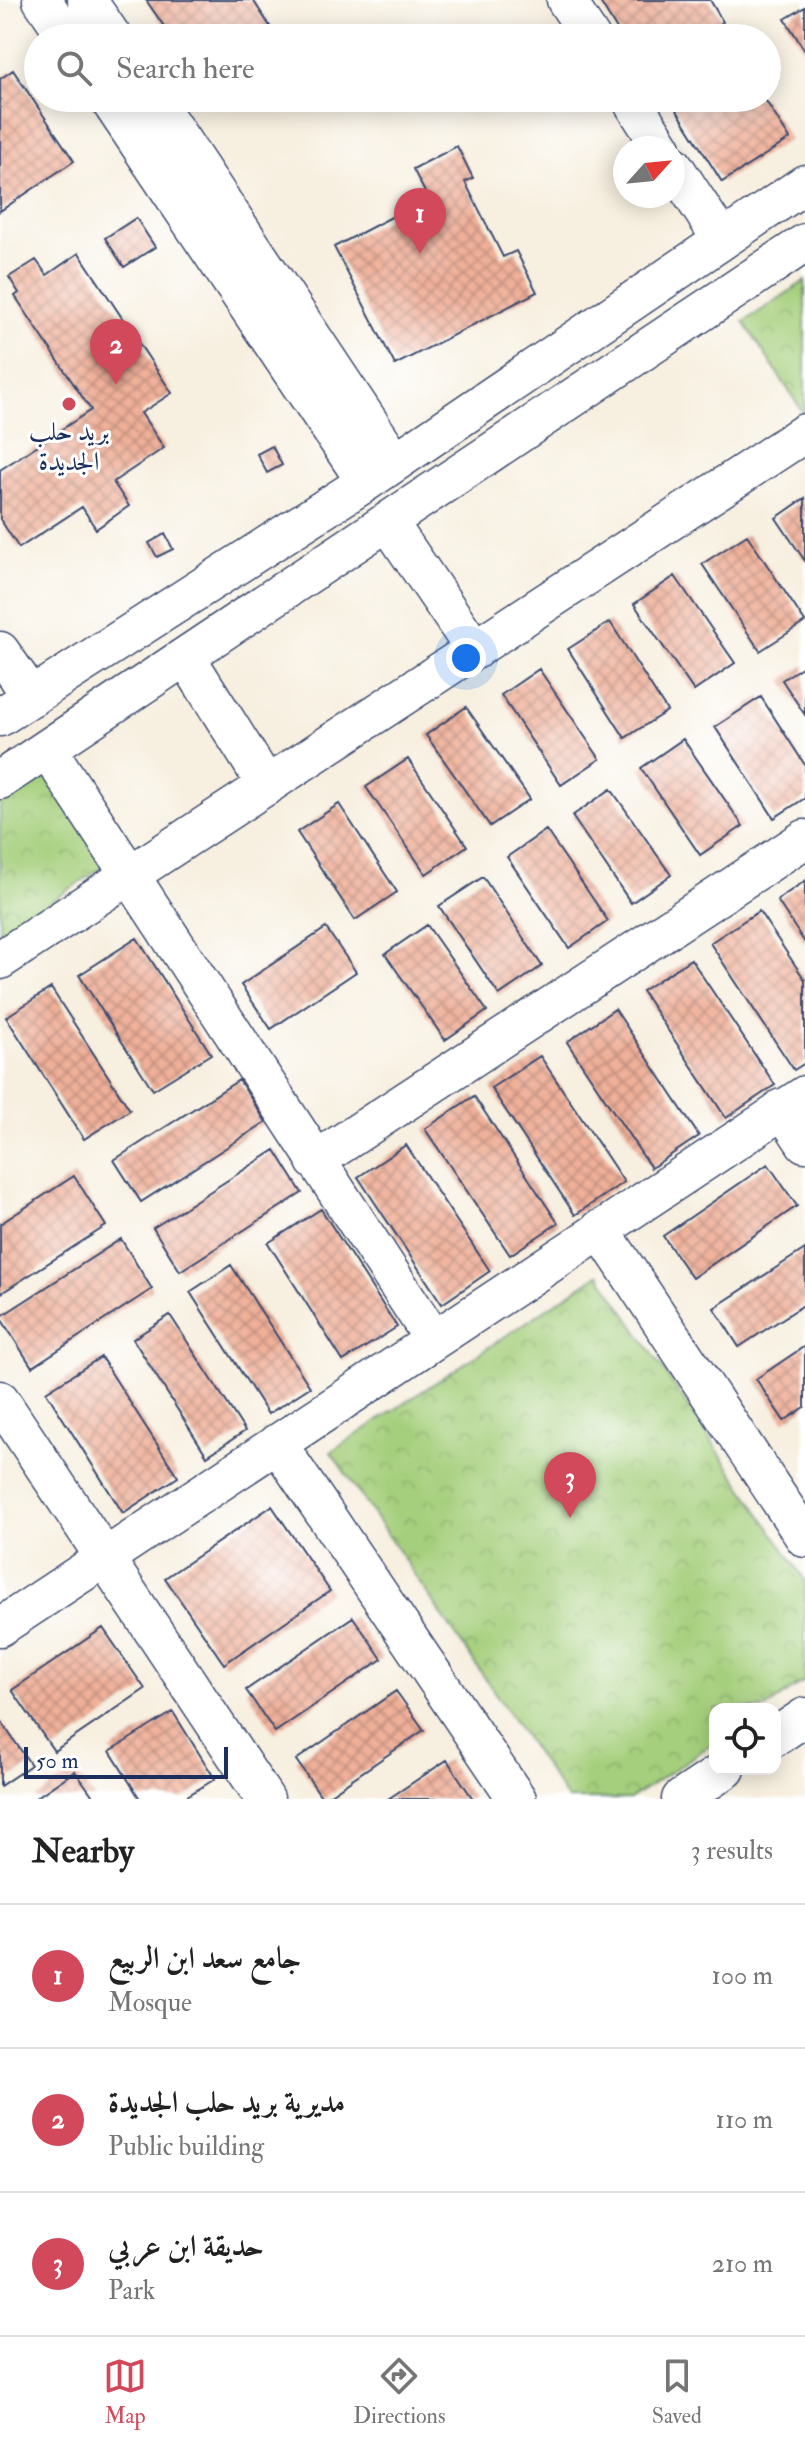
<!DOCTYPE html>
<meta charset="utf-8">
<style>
:root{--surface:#fff;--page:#f2f2f2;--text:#222;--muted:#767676;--line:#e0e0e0;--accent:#d1495b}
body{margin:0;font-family:"IM FELL Double Pica",Amiri,serif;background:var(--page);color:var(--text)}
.controls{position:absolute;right:24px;bottom:24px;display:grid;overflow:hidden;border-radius:16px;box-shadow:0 4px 20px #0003}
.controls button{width:72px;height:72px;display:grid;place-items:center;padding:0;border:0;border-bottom:2px solid var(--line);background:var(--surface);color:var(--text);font:40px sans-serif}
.compass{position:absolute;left:613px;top:136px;width:72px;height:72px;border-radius:50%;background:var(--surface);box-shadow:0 4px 20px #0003;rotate:63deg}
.scale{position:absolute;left:24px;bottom:20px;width:204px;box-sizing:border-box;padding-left:8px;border:4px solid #1b2f5e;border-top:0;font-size:22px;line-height:28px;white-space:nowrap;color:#1b2f5e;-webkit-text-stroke:6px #fff;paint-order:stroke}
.you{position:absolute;left:466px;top:658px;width:28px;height:28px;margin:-20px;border:6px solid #fff;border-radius:50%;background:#1a73e8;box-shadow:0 0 0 12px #1a73e833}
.badge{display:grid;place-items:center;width:52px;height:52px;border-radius:50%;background:var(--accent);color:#fff;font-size:26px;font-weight:700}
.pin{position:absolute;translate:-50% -66px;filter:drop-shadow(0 2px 4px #0008)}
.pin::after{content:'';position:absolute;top:42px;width:28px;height:24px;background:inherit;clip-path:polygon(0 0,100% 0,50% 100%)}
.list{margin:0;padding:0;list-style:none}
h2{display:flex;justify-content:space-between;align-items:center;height:104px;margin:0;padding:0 32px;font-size:34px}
h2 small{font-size:26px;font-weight:400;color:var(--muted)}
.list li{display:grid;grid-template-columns:52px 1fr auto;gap:24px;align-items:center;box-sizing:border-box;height:144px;padding:0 32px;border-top:2px solid var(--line)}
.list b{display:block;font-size:30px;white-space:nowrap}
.list p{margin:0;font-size:26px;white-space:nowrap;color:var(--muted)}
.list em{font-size:26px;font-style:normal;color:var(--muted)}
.icon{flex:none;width:44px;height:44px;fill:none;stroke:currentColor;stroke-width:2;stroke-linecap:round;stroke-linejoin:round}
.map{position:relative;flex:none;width:805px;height:1799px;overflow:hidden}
.search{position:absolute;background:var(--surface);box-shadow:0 4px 20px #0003;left:24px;right:24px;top:24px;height:88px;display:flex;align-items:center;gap:20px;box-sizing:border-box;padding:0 28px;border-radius:44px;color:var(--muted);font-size:30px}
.sheet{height:536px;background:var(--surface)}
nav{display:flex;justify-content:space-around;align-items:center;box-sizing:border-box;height:112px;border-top:2px solid var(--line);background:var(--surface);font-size:22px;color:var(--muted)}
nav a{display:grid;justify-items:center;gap:4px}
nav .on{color:var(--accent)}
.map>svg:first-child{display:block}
</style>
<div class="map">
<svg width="805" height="1799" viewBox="0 0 805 1799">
<defs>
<pattern id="park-crowns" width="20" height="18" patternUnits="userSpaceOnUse" patternTransform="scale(2)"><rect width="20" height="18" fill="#a5cf7b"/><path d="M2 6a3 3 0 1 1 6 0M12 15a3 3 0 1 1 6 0" fill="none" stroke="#8db26d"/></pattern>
<pattern id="building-cross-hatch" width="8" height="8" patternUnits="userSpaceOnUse" patternTransform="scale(2)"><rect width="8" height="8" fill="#f0b099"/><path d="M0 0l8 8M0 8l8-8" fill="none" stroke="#c29080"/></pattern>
</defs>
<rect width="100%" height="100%" fill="#fff"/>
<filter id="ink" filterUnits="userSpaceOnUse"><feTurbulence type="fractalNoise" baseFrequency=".0125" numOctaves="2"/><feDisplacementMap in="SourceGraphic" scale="16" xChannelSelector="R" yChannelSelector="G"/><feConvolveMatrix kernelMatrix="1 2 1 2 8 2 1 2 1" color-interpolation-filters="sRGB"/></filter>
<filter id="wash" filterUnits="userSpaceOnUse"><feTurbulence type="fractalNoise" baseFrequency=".006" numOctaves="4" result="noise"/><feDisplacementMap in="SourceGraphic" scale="32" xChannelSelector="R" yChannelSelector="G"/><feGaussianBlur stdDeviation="1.8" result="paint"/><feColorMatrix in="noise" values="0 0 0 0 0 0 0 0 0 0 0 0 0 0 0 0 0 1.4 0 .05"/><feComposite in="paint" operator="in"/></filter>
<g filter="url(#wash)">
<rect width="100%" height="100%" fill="#f7efdf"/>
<path fill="url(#park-crowns)" stroke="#607f6c" stroke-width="2" d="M 805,281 L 805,413 L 804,414 L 744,322 Z
M 44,770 L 106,865 L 0,935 L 0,799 Z
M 599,1274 L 805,1580 L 805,1681 L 764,1709 L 715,1709 L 715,1742 L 630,1799 L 567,1799 L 331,1452 Z"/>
<g id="blocks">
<path fill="url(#building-cross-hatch)" d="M 146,0 L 253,0 L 271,28 L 256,38 L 172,38 Z
M 599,0 L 710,0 L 723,22 L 698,38 L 622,38 Z
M 805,7 L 805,51 L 785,19 Z
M 13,70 L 74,161 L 0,211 L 0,79 Z
M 669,98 L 764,98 L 790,139 L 722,182 Z
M 457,146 L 473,178 L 465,182 L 503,257 L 516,251 L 537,292 L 395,365 L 334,247 L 428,198 L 413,169 Z
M 136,218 L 155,247 L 124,267 L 105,238 Z
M 79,253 L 172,393 L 141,413 L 164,448 L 113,482 L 129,506 L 96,529 L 82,507 L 19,548 L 0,519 L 0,470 L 91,410 L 15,296 L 19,293 L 9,277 L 36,260 L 47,275 Z
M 272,446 L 282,465 L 267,473 L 257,454 Z
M 805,498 L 805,561 L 776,518 Z
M 165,534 L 173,549 L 157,557 L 149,543 Z
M 747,535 L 805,622 L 760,651 L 702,564 Z
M 675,576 L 735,663 L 694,691 L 634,604 Z
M 610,622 L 667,711 L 625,738 L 568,649 Z
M 805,665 L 805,715 L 782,680 Z
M 539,669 L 600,759 L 561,785 L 501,695 Z
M 761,697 L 805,765 L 805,798 L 774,818 L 715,727 Z
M 466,707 L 530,799 L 490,826 L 426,735 Z
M 683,739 L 743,826 L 700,855 L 641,768 Z
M 408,759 L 467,846 L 426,874 L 366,787 Z
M 611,789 L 671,875 L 631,903 L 572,816 Z
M 339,804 L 397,892 L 355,920 L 297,832 Z
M 546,830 L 608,921 L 569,948 L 507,857 Z
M 483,877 L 542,966 L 499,995 L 439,906 Z
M 805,881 L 805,943 L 777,900 Z
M 759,911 L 805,980 L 805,1063 L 794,1070 L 710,943 Z
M 427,925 L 487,1011 L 445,1040 L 385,954 Z
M 326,928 L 356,972 L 271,1029 L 241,985 Z
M 137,938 L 211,1054 L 153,1090 L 79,975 Z
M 691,959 L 775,1085 L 726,1118 L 642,991 Z
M 51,988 L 130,1110 L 84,1139 L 6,1017 Z
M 615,1009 L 699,1136 L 651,1168 L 567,1042 Z
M 540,1056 L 624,1182 L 575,1215 L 491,1088 Z
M 239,1080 L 266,1122 L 141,1202 L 114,1160 Z
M 474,1096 L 558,1223 L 510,1255 L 425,1129 Z
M 406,1145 L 490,1271 L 442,1304 L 358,1177 Z
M 275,1150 L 302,1193 L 180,1271 L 153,1228 Z
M 768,1164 L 797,1206 L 692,1278 L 663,1236 Z
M 74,1176 L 106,1226 L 0,1294 L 0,1224 Z
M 321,1209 L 397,1327 L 343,1361 L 268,1243 Z
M 121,1239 L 152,1289 L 32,1367 L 0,1317 Z
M 805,1249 L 805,1304 L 739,1347 L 714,1308 Z
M 231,1265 L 310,1387 L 268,1414 L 190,1292 Z
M 170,1315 L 245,1431 L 207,1456 L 133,1339 Z
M 805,1346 L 805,1407 L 784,1421 L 756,1379 Z
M 101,1357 L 178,1477 L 123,1513 L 46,1392 Z
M 272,1506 L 330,1591 L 224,1664 L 165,1578 Z
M 353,1617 L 382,1659 L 275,1732 L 246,1690 Z
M 103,1628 L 145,1689 L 54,1751 L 12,1690 Z
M 396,1691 L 424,1730 L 323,1799 L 296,1760 Z
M 173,1712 L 215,1779 L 182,1799 L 140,1799 L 110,1751 Z
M 0,1720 L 31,1765 L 0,1786 Z
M 447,1760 L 473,1799 L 388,1799 Z
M 75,1771 L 95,1799 L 34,1799 Z"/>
</g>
</g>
<g filter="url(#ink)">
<use href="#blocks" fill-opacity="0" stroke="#3c4c71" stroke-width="2"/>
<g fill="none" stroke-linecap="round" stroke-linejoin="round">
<g stroke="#3c4c71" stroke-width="41">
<path id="minor" d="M 42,0 L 68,38
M 87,0 L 113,38
M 566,0 L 591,38
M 108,98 L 366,482
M 153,98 L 394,460
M 630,98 L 662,148
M 673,165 L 722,240
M 388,522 L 475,650
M 0,651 L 32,697
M 186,657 L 267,786
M 0,717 L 366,482 L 805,184
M 48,750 L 434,1340
M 0,780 L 805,243
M 0,960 L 805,433
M 782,1108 L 805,1143
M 315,1161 L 805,839
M 600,1229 L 805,1538
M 0,1400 L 265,1799
M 277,1443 L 517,1799
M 0,1627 L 805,1095
M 775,1737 L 805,1717
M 681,1799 L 726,1769"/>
</g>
<use href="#minor" stroke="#fff" stroke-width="38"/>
</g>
</g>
<circle fill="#d1495b" stroke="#fff" stroke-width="3" cx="69" cy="404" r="8"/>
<g text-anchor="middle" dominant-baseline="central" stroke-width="6" stroke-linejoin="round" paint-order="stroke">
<g font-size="26" fill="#1b2f5e" stroke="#fff">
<text x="69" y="432">بريد حلب<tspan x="69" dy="30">الجديدة</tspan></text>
</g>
</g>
</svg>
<div class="controls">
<button><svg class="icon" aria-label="locate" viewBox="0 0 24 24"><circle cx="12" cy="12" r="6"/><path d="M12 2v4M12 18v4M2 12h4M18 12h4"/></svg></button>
</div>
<svg class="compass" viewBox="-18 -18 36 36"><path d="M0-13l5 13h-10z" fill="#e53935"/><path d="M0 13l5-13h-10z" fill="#767676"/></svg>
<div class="scale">50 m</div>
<div class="you"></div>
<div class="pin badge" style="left:420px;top:254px">1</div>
<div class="pin badge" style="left:116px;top:385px">2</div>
<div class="pin badge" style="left:570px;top:1518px">3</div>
<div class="search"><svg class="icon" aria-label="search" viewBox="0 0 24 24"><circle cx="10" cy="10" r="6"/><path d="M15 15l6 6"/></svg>Search here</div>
</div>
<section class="sheet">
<h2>Nearby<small>3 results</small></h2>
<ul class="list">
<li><span class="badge">1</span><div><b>جامع سعد ابن الربيع</b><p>Mosque</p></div><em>100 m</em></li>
<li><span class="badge">2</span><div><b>مديرية بريد حلب الجديدة</b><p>Public building</p></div><em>110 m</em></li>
<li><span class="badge">3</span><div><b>حديقة ابن عربي</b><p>Park</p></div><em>210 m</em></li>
</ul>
</section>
<nav>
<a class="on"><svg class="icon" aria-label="map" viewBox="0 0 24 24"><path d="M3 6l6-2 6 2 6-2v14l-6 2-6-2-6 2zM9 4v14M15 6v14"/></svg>Map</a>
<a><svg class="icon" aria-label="directions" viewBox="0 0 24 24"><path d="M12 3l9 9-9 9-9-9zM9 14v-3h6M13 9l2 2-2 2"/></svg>Directions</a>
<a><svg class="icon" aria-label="saved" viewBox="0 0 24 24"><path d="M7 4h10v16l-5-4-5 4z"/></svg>Saved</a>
</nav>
